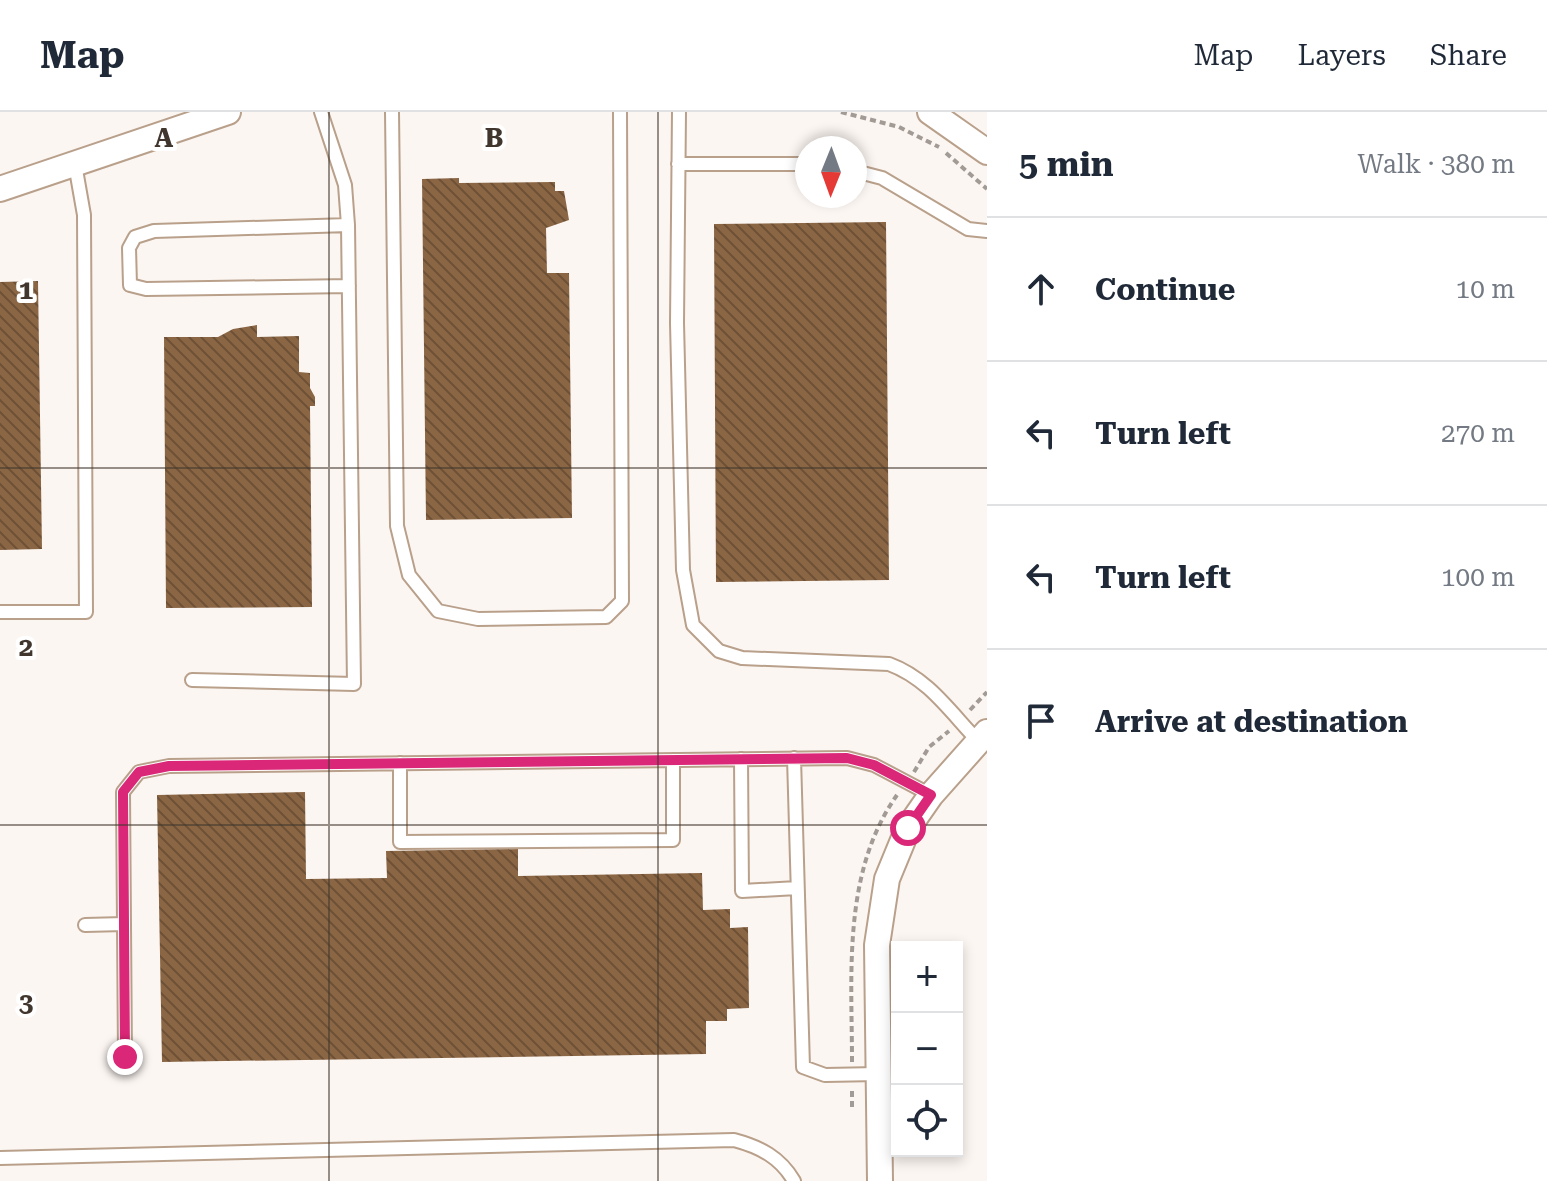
<!DOCTYPE html>
<meta charset="utf-8">
<style>
:root{--surface:#fff;--page:#f6f6f7;--text:#1f2937;--muted:#747a83;--line:#e0e1e3}
body{margin:0;font-family:"Roboto Serif",serif;background:var(--page);color:var(--text)}
.controls{position:absolute;right:24px;bottom:24px;display:grid;overflow:hidden;border-radius:0px;box-shadow:0 4px 12px #0003}
.controls button{width:72px;height:72px;display:grid;place-items:center;padding:0;border:0;border-bottom:2px solid var(--line);background:var(--surface);color:var(--text);font:40px sans-serif}
.compass{position:absolute;left:795px;top:24px;width:72px;height:72px;border-radius:50%;background:var(--surface);box-shadow:0 4px 12px #0003;rotate:181deg}
.stop{position:absolute;width:24px;height:24px;margin:-18px;border:6px solid #db2777;border-radius:50%;background:#fff}
.stop.end{background:#db2777;border-color:#fff;box-shadow:0 2px 8px #0008}
.list{margin:0;padding:0;list-style:none}
h2{display:flex;justify-content:space-between;align-items:center;height:104px;margin:0;padding:0 32px;font-size:34px}
h2 small{font-size:26px;font-weight:400;color:var(--muted)}
.list li{display:grid;grid-template-columns:52px 1fr auto;gap:24px;align-items:center;box-sizing:border-box;height:144px;padding:0 32px;border-top:2px solid var(--line)}
.list b{display:block;font-size:30px;white-space:nowrap}
.list em{font-size:26px;font-style:normal;color:var(--muted)}
.icon{flex:none;width:44px;height:44px;fill:none;stroke:currentColor;stroke-width:2;stroke-linecap:round;stroke-linejoin:round}
.map{position:relative;flex:none;width:987px;height:1069px;overflow:hidden}
header{display:flex;align-items:center;gap:48px;box-sizing:border-box;height:112px;padding:0 40px;background:var(--surface);border-bottom:2px solid var(--line)}
header strong{font-size:38px}
nav{display:flex;gap:44px;margin-inline-start:auto;font-size:28px}
main{display:flex}
aside{flex:1;background:var(--surface)}
.map>svg:first-child{display:block}
</style>
<header>
<strong>Map</strong>
<nav><a>Map</a><a>Layers</a><a>Share</a></nav>
</header>
<main>
<div class="map">
<svg width="987" height="1069" viewBox="0 0 987 1069">
<defs>
<pattern id="building-back-hatch" width="6" height="6" patternUnits="userSpaceOnUse" patternTransform="scale(2)"><rect width="6" height="6" fill="#8b6644"/><path d="M-1 5l2 2M0 0l6 6M5-1l2 2" fill="none" stroke="#6d5036"/></pattern>
</defs>
<rect width="100%" height="100%" fill="#fcf6f2"/>
<path fill="url(#building-back-hatch)" d="M 459,66 L 459,71 L 555,70 L 555,79 L 564,79 L 569,108 L 546,116 L 547,161 L 569,161 L 572,406 L 426,408 L 422,67 Z
M 886,110 L 889,468 L 716,470 L 714,112 Z
M 38,169 L 42,437 L 0,438 L 0,170 Z
M 257,213 L 257,225 L 299,224 L 299,260 L 310,261 L 310,276 L 315,285 L 315,294 L 310,294 L 312,495 L 166,496 L 164,225 L 218,225 L 233,217 Z
M 305,680 L 306,767 L 387,766 L 386,739 L 518,737 L 518,764 L 702,761 L 703,798 L 730,797 L 730,816 L 748,815 L 749,896 L 727,897 L 727,909 L 706,909 L 706,942 L 162,950 L 157,683 Z"/>
<g fill="none" stroke-linecap="round" stroke-linejoin="round">
<g stroke="#b9a08b" stroke-width="16">
<path id="service" d="M 392,0 L 397,414 L 409,463 L 438,499 L 478,507 L 606,505 L 622,489 L 620,0
M 679,0 L 677,211 L 683,458 L 693,513 L 719,539 L 742,546 L 889,552 C 930,567 952,603 982,633
M 678,52 L 807,52
M 855,59 L 882,66 L 968,117 L 987,119
M 348,113 L 154,119 L 135,125 L 129,136 L 130,173 L 146,177 L 349,174
M 0,500 L 86,500 L 84,103 L 75,52
M 192,568 L 354,572 L 348,113 L 345,73 L 321,0
M 794,646 L 803,955 L 825,963 L 878,962
M 741,647 L 742,779 L 797,776
M 400,651 L 400,730 L 673,728 L 673,648
M 85,813 L 124,812
M 125,945 L 123,680 L 139,660 L 169,654 L 847,646 L 874,653 L 931,683
M 0,1046 L 734,1028 C 760,1035 780,1045 794,1069"/>
</g>
<g stroke="#b9a08b" stroke-width="28">
<path id="minor" d="M 930,0 L 987,40
M 0,77 L 228,0
M 880,1069 L 877,833 L 887,767 L 908,716 L 931,683 L 987,620"/>
</g>
<path stroke="#a29a94" stroke-width="4" stroke-dasharray="6 4" stroke-linecap="butt" d="M 841,0 L 899,15 L 939,35
M 946,41 L 987,77
M 970,598 L 987,580
M 914,660 L 929,635 L 949,619
M 852,950 C 852,861 842,761 897,683
M 852,995 L 852,979"/>
<use href="#service" stroke="#fff" stroke-width="12"/>
<use href="#minor" stroke="#fff" stroke-width="24"/>
</g>
<g fill="none" stroke-linecap="round" stroke-linejoin="round">
<path stroke="#db2777" stroke-width="10" d="M 125,945 L 123,680 L 139,660 L 169,654 L 847,646 L 874,653 L 931,683 L 908,716"/>
</g>
<path fill="none" stroke="#40362d" stroke-width="2" stroke-opacity="0.55" d="M 329,0 L 329,1069M 658,0 L 658,1069M 0,356 L 987,356M 0,713 L 987,713"/>
<g font-size="26" text-anchor="middle" font-weight="bold" fill="#40362d" stroke="#fff" stroke-width="8" stroke-linejoin="round" paint-order="stroke">
<text x="164" y="35">A</text>
<text x="494" y="35">B</text>
<text x="26" y="187">1</text>
<text x="26" y="544">2</text>
<text x="26" y="900">3</text>
</g>
</svg>
<div class="controls">
<button>+</button>
<button>−</button>
<button><svg class="icon" aria-label="locate" viewBox="0 0 24 24"><circle cx="12" cy="12" r="6"/><path d="M12 2v4M12 18v4M2 12h4M18 12h4"/></svg></button>
</div>
<svg class="compass" viewBox="-18 -18 36 36"><path d="M0-13l5 13h-10z" fill="#e53935"/><path d="M0 13l5-13h-10z" fill="#747a83"/></svg>
<div class="stop" style="left:908px;top:716px"></div>
<div class="stop end" style="left:125px;top:945px"></div>
</div>
<aside>
<h2>5 min<small>Walk · 380 m</small></h2>
<ul class="list">
<li><svg class="icon" aria-label="ahead" viewBox="0 0 24 24"><path d="M12 20V5M6 11l6-6 6 6"/></svg><div><b>Continue</b></div><em>10 m</em></li>
<li><svg class="icon" aria-label="left" viewBox="0 0 24 24"><path d="M17 20v-9H6M10 6l-5 5 5 5"/></svg><div><b>Turn left</b></div><em>270 m</em></li>
<li><svg class="icon" aria-label="left" viewBox="0 0 24 24"><path d="M17 20v-9H6M10 6l-5 5 5 5"/></svg><div><b>Turn left</b></div><em>100 m</em></li>
<li><svg class="icon" aria-label="arrive" viewBox="0 0 24 24"><path d="M6 21V4h12l-3 4 3 4H6"/></svg><div><b>Arrive at destination</b></div></li>
</ul>
</aside>
</main>
